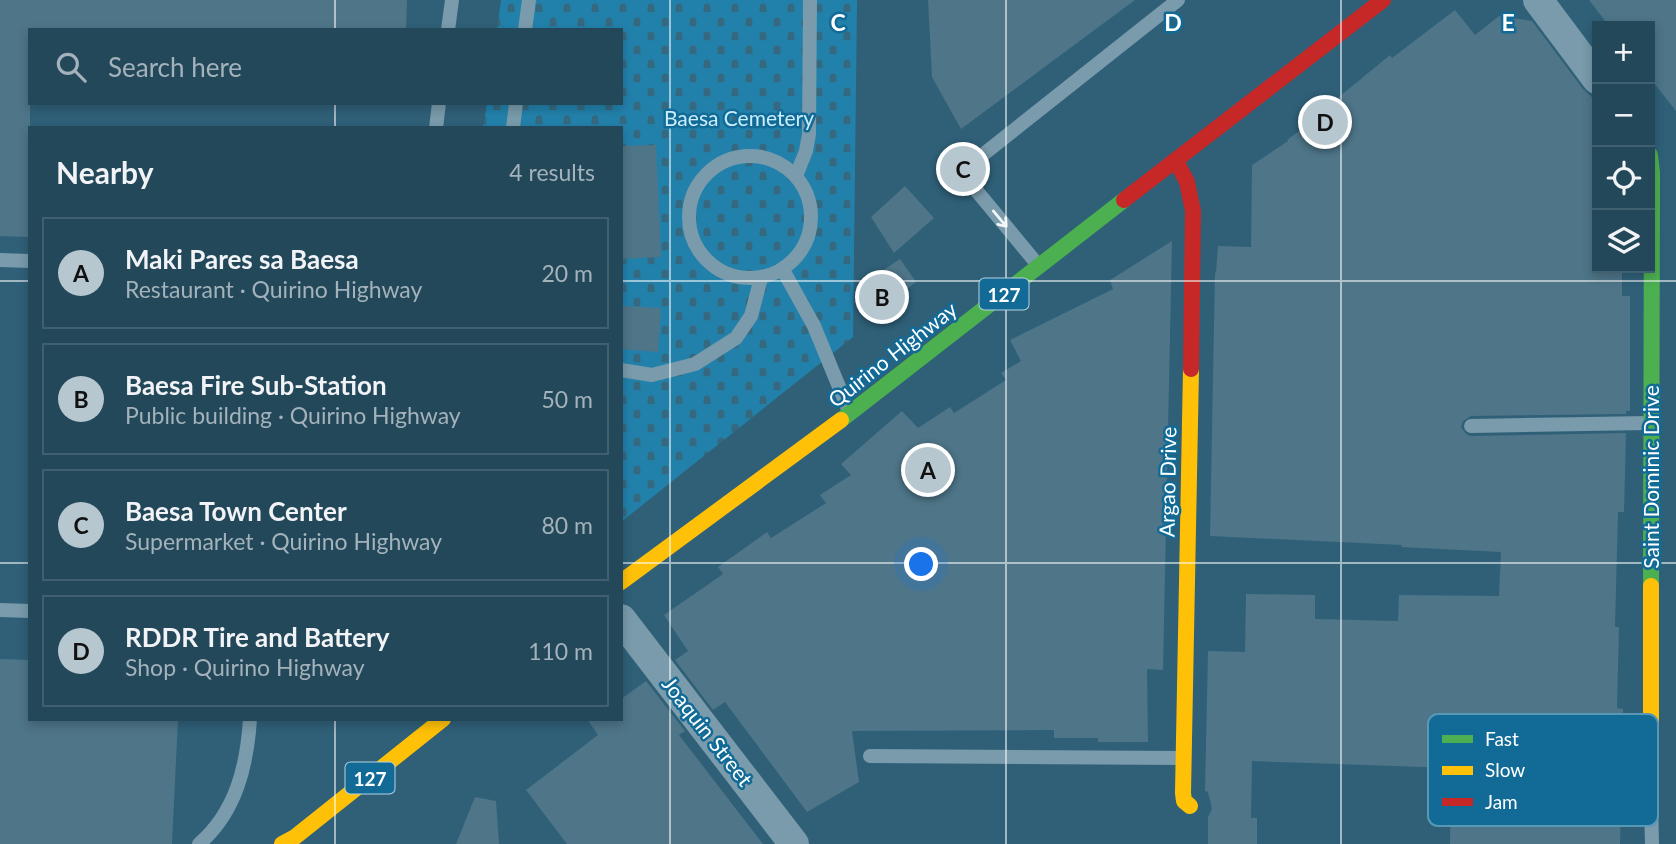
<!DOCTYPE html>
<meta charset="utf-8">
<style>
:root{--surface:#23485a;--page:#2f5263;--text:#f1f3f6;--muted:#a3b2bb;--line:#406070;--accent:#b6c7d0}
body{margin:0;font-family:Lato,sans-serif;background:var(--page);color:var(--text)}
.controls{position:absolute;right:21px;top:21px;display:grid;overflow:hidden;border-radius:0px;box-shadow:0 4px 10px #0003}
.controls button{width:63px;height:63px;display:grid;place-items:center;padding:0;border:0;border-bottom:2px solid var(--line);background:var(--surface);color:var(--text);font:35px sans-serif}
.you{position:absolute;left:922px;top:565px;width:24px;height:24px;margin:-18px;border:5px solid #fff;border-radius:50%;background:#1a73e8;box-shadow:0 0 0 10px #1a73e833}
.badge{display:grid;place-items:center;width:46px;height:46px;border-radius:50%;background:var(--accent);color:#111;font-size:23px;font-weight:700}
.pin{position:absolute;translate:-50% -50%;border:4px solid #fff;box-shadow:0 2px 7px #0006}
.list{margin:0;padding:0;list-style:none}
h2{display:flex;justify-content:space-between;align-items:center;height:91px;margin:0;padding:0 28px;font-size:30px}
h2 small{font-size:23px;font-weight:400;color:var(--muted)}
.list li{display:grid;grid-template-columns:46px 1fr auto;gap:21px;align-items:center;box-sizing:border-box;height:112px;margin:0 14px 14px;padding:0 14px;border:2px solid var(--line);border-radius:0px}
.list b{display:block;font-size:26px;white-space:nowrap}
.list p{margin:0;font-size:23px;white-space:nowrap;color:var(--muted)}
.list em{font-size:23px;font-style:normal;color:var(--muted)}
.icon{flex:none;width:38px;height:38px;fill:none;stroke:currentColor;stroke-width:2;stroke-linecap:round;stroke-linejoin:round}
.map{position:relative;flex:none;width:1676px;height:844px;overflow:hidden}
.search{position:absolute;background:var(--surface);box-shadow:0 4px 10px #0003;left:28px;top:28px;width:595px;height:77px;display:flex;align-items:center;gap:18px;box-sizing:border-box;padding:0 24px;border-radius:0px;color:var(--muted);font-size:26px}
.panel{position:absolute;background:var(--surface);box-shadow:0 4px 10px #0003;left:28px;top:126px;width:595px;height:595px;border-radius:0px}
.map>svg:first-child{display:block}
</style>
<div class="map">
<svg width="1676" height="844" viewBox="0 0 1676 844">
<defs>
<pattern id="cemetery-stones" width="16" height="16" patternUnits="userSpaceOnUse" patternTransform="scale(1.75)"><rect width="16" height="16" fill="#2281ab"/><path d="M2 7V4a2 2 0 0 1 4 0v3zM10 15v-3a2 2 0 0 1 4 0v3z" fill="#356980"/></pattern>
</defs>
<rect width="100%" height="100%" fill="#2f6078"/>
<path fill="url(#cemetery-stones)" d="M 501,0 L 857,0 L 853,337 L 621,522 L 621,128 L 483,128 L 487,103 L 621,103 L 621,30 L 497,30 Z"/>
<path fill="#4e7588" d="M 0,0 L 407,0 L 406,30 L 30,30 L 30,237 L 0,236 Z
M 928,0 L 1135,0 L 961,129 L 932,77 Z
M 1589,0 L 1676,0 L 1676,111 L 1650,78 L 1650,26 L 1609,26 Z
M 1455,10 L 1475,35 L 1499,16 L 1532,21 L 1583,89 L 1597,102 L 1597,268 L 1622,268 L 1622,296 L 1630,296 L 1630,411 L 1626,411 L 1626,414 L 1471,416 L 1463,421 L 1461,427 L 1466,434 L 1471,436 L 1626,433 L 1624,512 L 1618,512 L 1615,627 L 1619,627 L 1617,708 L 1623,709 L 1621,788 L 1507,784 L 1499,788 L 1497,794 L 1501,802 L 1507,804 L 1621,808 L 1620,844 L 1450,844 L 1451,768 L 1252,761 L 1251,818 L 1257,818 L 1257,844 L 1208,844 L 1208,817 L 1212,809 L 1208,792 L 1205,791 L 1208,651 L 1245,652 L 1246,594 L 1315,595 L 1315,619 L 1398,621 L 1399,595 L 1499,596 L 1501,552 L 1401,547 L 1402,545 L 1210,536 L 1215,272 L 1216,273 L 1218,246 L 1251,247 L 1252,165 L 1288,141 L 1287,140 L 1330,108 L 1328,106 L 1390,55 L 1392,58 Z
M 656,145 L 661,257 L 621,259 L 621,146 Z
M 905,186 L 934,218 L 894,253 L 871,217 Z
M 1172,241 L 1163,670 L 1147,669 L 1148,742 L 1098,742 L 1098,738 L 1054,738 L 1054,730 L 852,731 L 859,782 L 807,812 L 725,702 L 713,710 L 675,660 L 688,651 L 664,615 L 723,574 L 718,567 L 767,532 L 771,538 L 826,503 L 820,495 L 851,475 L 841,464 L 902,411 L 918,428 L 950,407 L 954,413 L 1006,380 L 1001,373 L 1021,361 L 1010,340 L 1113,289 L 1110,280 Z
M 900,259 L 916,282 L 877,311 L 862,284 Z
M 621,306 L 661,308 L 658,352 L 621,349 Z
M 0,659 L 30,660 L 30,719 L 178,719 L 172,844 L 0,844 Z
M 646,681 L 685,731 L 679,735 L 763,844 L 567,844 L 526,790 L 598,735 L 587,719 L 621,719 L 621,699 Z
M 475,797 L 496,801 L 499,844 L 456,844 Z"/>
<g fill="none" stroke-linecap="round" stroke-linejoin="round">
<path stroke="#799bab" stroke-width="14" d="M 448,30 L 452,0
M 525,30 L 529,0
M 436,128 L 439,103
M 513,128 L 516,103
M689 217a61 61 0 1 1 122 0a61 61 0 1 1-122 0Z
M 796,176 L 806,151 L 809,134 L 810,0
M 0,260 L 30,261
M 1038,265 L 961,172 L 1178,0
M 783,270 L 814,326 L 849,411
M 621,370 L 652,375 L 695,364 L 736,338 L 751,316 L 761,278
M 1471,426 L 1649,423
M 0,610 L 30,611
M 870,756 L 1182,758
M 1507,794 L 1651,799 L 1652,844
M 199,844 C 236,812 247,766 250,719"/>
<path stroke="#799bab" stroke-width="30" d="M 1538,0 L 1597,79
M 621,619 L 794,844"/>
<path stroke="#4caf50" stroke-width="16" d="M 1650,155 L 1652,173 L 1651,586
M 841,420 L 1124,200"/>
<path stroke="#ffc107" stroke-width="16" d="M 621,582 L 841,420
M 1651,799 L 1651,586
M 1190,806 L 1184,801 L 1183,793 L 1191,369
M 282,844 L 295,837 L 443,719"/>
<path stroke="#c62828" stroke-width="16" d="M 1176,161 L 1187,182 L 1193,211 L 1191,369
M 1124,200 L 1383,0"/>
</g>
<defs><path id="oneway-shaft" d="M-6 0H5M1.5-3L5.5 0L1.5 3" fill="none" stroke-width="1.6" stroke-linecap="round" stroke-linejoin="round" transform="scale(1.75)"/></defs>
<use stroke="#f2f5f7" href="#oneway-shaft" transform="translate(1000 219) rotate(50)"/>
<path fill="none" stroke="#fff" stroke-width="2" stroke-opacity="0.55" d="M 335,0 L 335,30M 670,0 L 670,844M 1006,0 L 1006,844M 1341,0 L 1341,844M 335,103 L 335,128M 0,281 L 30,281M 621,281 L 1676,281M 0,563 L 30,563M 621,563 L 1676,563M 335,719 L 335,844"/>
<g text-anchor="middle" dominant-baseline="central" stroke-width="5" stroke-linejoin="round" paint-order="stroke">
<g fill="#116b96" stroke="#b8d3e0" stroke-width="2">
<rect x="979.5" y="278.5" width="49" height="31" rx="5"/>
<rect x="345.5" y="762.5" width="49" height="31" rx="5"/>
</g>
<g font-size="19" font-weight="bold" fill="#fff">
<text x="1004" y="294">127</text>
<text x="370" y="778">127</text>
</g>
<g font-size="21" fill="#c9edfd" stroke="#116b96">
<text x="739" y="117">Baesa Cemetery</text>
</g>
<g font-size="21" fill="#fff" stroke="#116b96">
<text transform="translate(892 354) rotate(-38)">Quirino Highway</text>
<text transform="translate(1650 477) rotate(-90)">Saint Dominic Drive</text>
<text transform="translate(1167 482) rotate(-89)">Argao Drive</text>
<text transform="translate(708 731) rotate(52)">Joaquin Street</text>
</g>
</g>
<rect x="1428" y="714" width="230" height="112" rx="10" fill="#116b96" stroke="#5897b6" stroke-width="2"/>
<rect x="1442" y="735" width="31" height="8" fill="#4caf50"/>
<rect x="1442" y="766" width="31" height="9" fill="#ffc107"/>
<rect x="1442" y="798" width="31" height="8" fill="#c62828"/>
<g font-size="19" fill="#fff">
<text x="1485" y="746">Fast</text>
<text x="1485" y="777">Slow</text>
<text x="1485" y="809">Jam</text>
</g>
<g font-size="23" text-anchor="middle" font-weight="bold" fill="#fff" stroke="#116b96" stroke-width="5" stroke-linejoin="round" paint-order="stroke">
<text x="838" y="31">C</text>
<text x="1173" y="31">D</text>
<text x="1508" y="31">E</text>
</g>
</svg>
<div class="controls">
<button>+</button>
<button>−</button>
<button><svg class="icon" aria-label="locate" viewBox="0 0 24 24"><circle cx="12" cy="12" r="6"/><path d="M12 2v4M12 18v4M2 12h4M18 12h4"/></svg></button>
<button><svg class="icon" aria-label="layers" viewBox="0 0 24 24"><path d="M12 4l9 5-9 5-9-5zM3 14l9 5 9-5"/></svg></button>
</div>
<div class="you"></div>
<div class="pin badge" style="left:928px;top:470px">A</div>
<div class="pin badge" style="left:882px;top:297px">B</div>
<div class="pin badge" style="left:963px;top:169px">C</div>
<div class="pin badge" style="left:1325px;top:122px">D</div>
<div class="search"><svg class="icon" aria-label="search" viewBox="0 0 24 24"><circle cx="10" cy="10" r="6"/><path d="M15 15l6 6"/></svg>Search here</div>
<section class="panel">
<h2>Nearby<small>4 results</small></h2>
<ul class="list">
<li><span class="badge">A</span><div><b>Maki Pares sa Baesa</b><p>Restaurant · Quirino Highway</p></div><em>20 m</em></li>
<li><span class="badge">B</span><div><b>Baesa Fire Sub-Station</b><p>Public building · Quirino Highway</p></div><em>50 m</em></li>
<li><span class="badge">C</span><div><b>Baesa Town Center</b><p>Supermarket · Quirino Highway</p></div><em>80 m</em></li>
<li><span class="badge">D</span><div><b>RDDR Tire and Battery</b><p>Shop · Quirino Highway</p></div><em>110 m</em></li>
</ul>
</section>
</div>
